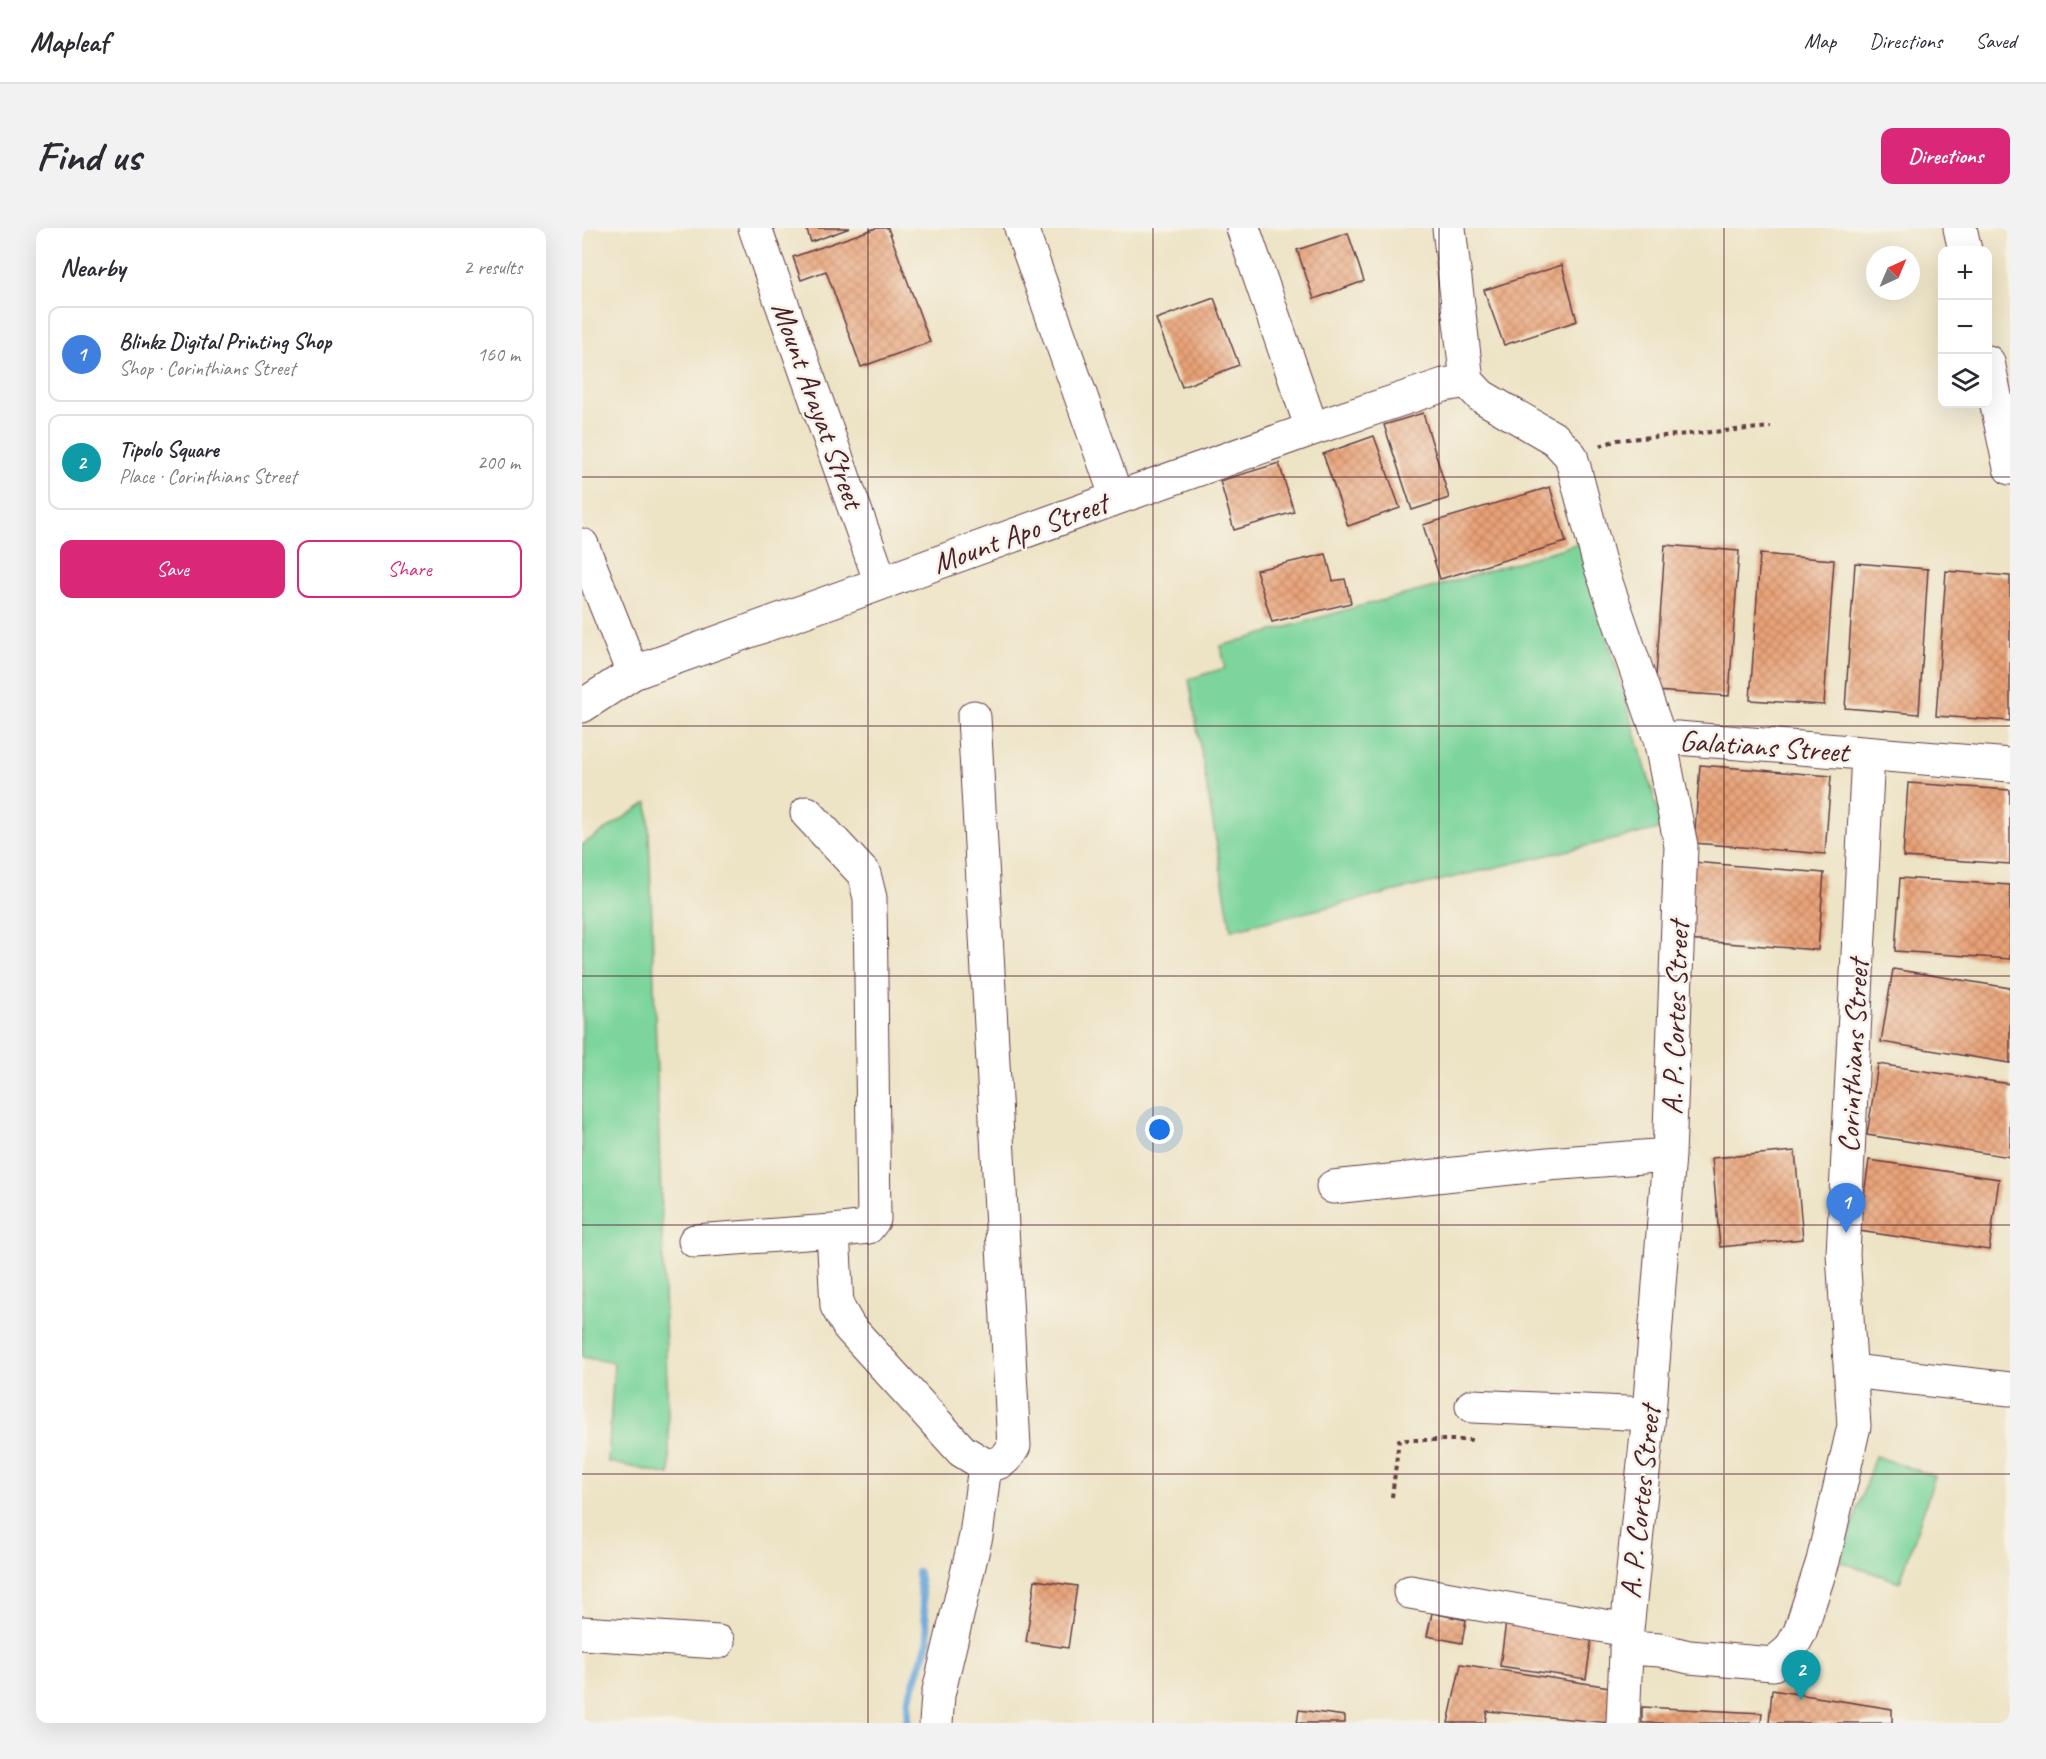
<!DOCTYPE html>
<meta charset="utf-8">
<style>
:root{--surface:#fff;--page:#f2f2f3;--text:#2b2b33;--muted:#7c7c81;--line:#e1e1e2;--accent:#db2777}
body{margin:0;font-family:Caveat,sans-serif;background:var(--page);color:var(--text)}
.controls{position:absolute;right:18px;top:18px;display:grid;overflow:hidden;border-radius:12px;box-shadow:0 6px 24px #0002}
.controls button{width:54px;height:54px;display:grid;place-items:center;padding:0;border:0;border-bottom:2px solid var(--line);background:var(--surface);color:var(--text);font:30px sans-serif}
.compass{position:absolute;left:1284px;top:18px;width:54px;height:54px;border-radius:50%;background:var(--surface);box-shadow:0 6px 24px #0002;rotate:44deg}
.you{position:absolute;left:578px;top:902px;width:21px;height:21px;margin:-15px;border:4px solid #fff;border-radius:50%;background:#1a73e8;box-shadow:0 0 0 9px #1a73e833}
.badge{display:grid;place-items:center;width:39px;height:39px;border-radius:50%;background:var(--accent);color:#fff;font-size:20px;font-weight:700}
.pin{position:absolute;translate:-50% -50px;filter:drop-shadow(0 2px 3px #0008)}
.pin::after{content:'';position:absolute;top:32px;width:21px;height:18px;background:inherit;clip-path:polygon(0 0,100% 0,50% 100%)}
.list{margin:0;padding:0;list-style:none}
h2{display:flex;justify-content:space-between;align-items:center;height:78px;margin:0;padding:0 24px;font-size:26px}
h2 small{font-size:20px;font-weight:400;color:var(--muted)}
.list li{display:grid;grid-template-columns:39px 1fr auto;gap:18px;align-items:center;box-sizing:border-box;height:96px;margin:0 12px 12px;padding:0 12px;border:2px solid var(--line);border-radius:12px}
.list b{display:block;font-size:22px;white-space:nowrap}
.list p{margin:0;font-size:20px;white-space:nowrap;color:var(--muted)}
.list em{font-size:20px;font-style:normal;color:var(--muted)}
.actions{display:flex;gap:12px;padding:18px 24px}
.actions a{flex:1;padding:14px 0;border:2px solid var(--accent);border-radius:12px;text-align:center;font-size:21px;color:var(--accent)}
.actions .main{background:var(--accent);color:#fff}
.icon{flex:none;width:33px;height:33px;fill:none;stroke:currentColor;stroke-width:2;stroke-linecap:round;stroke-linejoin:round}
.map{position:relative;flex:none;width:1428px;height:1495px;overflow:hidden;border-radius:12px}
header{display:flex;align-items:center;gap:36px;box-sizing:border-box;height:84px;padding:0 30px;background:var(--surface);border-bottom:2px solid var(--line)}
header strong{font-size:28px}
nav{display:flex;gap:33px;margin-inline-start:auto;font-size:21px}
.intro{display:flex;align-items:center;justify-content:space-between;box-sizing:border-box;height:144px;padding:0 36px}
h1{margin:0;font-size:42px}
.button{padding:15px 27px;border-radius:12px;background:var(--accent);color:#fff;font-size:21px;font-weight:700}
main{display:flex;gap:36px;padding:0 36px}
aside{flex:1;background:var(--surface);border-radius:12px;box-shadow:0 6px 24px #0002}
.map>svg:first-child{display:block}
</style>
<header>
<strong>Mapleaf</strong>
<nav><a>Map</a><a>Directions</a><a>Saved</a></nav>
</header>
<div class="intro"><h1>Find us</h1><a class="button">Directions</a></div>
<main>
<aside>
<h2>Nearby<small>2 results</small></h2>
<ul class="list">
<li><span class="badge" style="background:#3f7fe0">1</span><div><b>Blinkz Digital Printing Shop</b><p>Shop · Corinthians Street</p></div><em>160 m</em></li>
<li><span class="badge" style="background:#0f9aa8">2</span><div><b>Tipolo Square</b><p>Place · Corinthians Street</p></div><em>200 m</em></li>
</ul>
<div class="actions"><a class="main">Save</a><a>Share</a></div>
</aside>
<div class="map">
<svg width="1428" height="1495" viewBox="0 0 1428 1495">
<defs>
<pattern id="building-cross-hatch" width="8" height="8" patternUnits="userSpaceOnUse" patternTransform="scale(1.5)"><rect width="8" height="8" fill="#e9a277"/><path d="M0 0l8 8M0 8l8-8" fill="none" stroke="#bf8362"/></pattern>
</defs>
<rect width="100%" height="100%" fill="#f7f3e8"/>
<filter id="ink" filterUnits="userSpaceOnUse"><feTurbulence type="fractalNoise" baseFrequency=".0167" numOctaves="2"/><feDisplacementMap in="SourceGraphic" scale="12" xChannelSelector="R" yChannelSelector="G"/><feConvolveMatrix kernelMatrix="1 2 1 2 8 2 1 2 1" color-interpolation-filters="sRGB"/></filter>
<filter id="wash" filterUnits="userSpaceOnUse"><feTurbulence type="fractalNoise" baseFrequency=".008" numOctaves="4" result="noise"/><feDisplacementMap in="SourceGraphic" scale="24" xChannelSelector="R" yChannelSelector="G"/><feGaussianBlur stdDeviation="1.35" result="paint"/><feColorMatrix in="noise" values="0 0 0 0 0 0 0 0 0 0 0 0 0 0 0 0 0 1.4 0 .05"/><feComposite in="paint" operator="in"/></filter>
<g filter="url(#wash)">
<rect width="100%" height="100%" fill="#ede3c5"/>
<path fill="#7dd59b" stroke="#647a63" stroke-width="1.5" d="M 998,315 L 1081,600 L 649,702 L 607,451 L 643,440 L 639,418 L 771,380 L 853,359 Z
M 66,574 L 88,1247 L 26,1234 L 32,1135 L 0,1129 L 0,617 Z
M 1293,1228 L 1353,1248 L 1318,1354 L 1258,1334 Z"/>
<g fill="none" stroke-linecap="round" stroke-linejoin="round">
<path stroke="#66a4d8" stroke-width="8" d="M 325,1495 L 327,1470 L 347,1412 L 336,1345"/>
</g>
<g id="blocks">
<path fill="url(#building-cross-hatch)" d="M 224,0 L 268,0 L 229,14 Z
M 294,0 L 306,0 L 348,114 L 279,139 L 244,43 L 219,52 L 211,29 Z
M 766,5 L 782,53 L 732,71 L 715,22 Z
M 980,37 L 995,93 L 922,117 L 902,62 Z
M 632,70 L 657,137 L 600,159 L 574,91 Z
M 841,185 L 867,270 L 830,282 L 802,197 Z
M 792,208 L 818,280 L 766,298 L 741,226 Z
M 697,235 L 712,284 L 652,302 L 638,253 Z
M 968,259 L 984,314 L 858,351 L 841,297 Z
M 1083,317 L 1157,323 L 1147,468 L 1073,463 Z
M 744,326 L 751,353 L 763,351 L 769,375 L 690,394 L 674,342 Z
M 1178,326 L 1252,332 L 1242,477 L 1168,472 Z
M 1273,335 L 1346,341 L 1337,486 L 1263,480 Z
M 1364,343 L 1428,348 L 1428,493 L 1354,488 Z
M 1118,537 L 1249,548 L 1243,626 L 1112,615 Z
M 1326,555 L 1428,562 L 1428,636 L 1321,629 Z
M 1111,634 L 1242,645 L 1236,722 L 1105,712 Z
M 1318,650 L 1428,657 L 1428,731 L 1313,723 Z
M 1311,741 L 1428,760 L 1428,835 L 1299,814 Z
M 1296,836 L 1428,856 L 1428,929 L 1285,907 Z
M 1213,923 L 1221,1011 L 1138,1019 L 1130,930 Z
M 1287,932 L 1417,951 L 1407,1022 L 1277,1003 Z
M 453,1352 L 495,1358 L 486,1420 L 444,1414 Z
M 850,1385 L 884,1392 L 880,1415 L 845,1408 Z
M 924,1394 L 1010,1407 L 1004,1451 L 918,1438 Z
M 879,1436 L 1034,1460 L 1029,1495 L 905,1483 L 903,1495 L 866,1495 Z
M 1190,1462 L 1310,1481 L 1310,1495 L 1187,1495 Z
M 1060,1479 L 1180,1485 L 1179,1495 L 1060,1495 Z
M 717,1482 L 763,1488 L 763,1495 L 715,1495 Z"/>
</g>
</g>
<g filter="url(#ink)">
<use href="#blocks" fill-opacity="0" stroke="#623c42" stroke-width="1.5"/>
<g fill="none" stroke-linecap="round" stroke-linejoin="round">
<g stroke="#623c42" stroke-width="35">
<path id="minor" d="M 173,0 L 299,355
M 439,0 L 535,270
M 661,0 L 730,201
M 867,0 L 885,153
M 1378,0 L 1383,22
M 1406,134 L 1428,240
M 885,153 L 899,168 L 973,211 L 989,228 L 1017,334 L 1078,511 L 1099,618 L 1087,927 L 1067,1186 L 1045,1402 L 1041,1495
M 0,317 L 51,445
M 0,478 L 51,445 L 535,270 L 730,201 L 862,157 L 885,153
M 1078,511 L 1095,510 L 1428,537
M 751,959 L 966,936 L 1087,927
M 251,1003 L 255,1078 L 267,1099 L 380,1223 L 403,1237
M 113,1013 L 251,1003 L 286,999 L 292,991 L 288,670 L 282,646 L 225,585
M 1269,1143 L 1428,1161
M 890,1178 L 1067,1186
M 828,1364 L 1045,1402
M 0,1405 L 136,1414
M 1044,1420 L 1078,1422 L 1107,1429 L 1191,1436 L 1208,1422 L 1218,1404 L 1241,1333 L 1272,1198 L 1261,1026 L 1286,526
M 354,1495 L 356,1467 L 394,1308 L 403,1237 C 418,1237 425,1231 432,1218 L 392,489"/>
</g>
<path stroke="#623c42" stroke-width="4" stroke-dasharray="4.5 4.5" stroke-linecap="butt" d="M 1018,218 L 1035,212 L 1189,199
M 810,1269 L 817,1212 L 888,1212 L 888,1209"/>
<use href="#minor" stroke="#fff" stroke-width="33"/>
</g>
</g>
<path fill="none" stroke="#4a1f2b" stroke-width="1.5" stroke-opacity="0.55" d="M 286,0 L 286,1495M 571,0 L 571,1495M 857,0 L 857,1495M 1142,0 L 1142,1495M 0,249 L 1428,249M 0,498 L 1428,498M 0,748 L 1428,748M 0,997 L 1428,997M 0,1246 L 1428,1246"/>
<g text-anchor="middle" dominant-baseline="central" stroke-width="5" stroke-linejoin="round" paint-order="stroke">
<g font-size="30" fill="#4a1f2b" stroke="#f7f3e8">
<text transform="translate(236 177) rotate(70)">Mount Arayat Street</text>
<text transform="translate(438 305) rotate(-20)">Mount Apo Street</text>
<text transform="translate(1182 518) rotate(4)">Galatians Street</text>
<text transform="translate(1093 790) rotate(-88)">A. P. Cortes Street</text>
<text transform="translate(1271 828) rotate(-87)">Corinthians Street</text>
<text transform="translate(1058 1274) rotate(-84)">A. P. Cortes Street</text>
</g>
</g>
</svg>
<div class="controls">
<button>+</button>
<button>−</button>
<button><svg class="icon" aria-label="layers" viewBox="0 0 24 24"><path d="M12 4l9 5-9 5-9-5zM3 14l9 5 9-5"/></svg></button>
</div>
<svg class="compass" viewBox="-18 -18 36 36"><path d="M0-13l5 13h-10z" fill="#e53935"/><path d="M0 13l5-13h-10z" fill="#7c7c81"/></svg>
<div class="you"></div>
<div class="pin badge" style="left:1264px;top:1005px;background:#3f7fe0">1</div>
<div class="pin badge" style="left:1219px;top:1472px;background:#0f9aa8">2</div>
</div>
</main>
